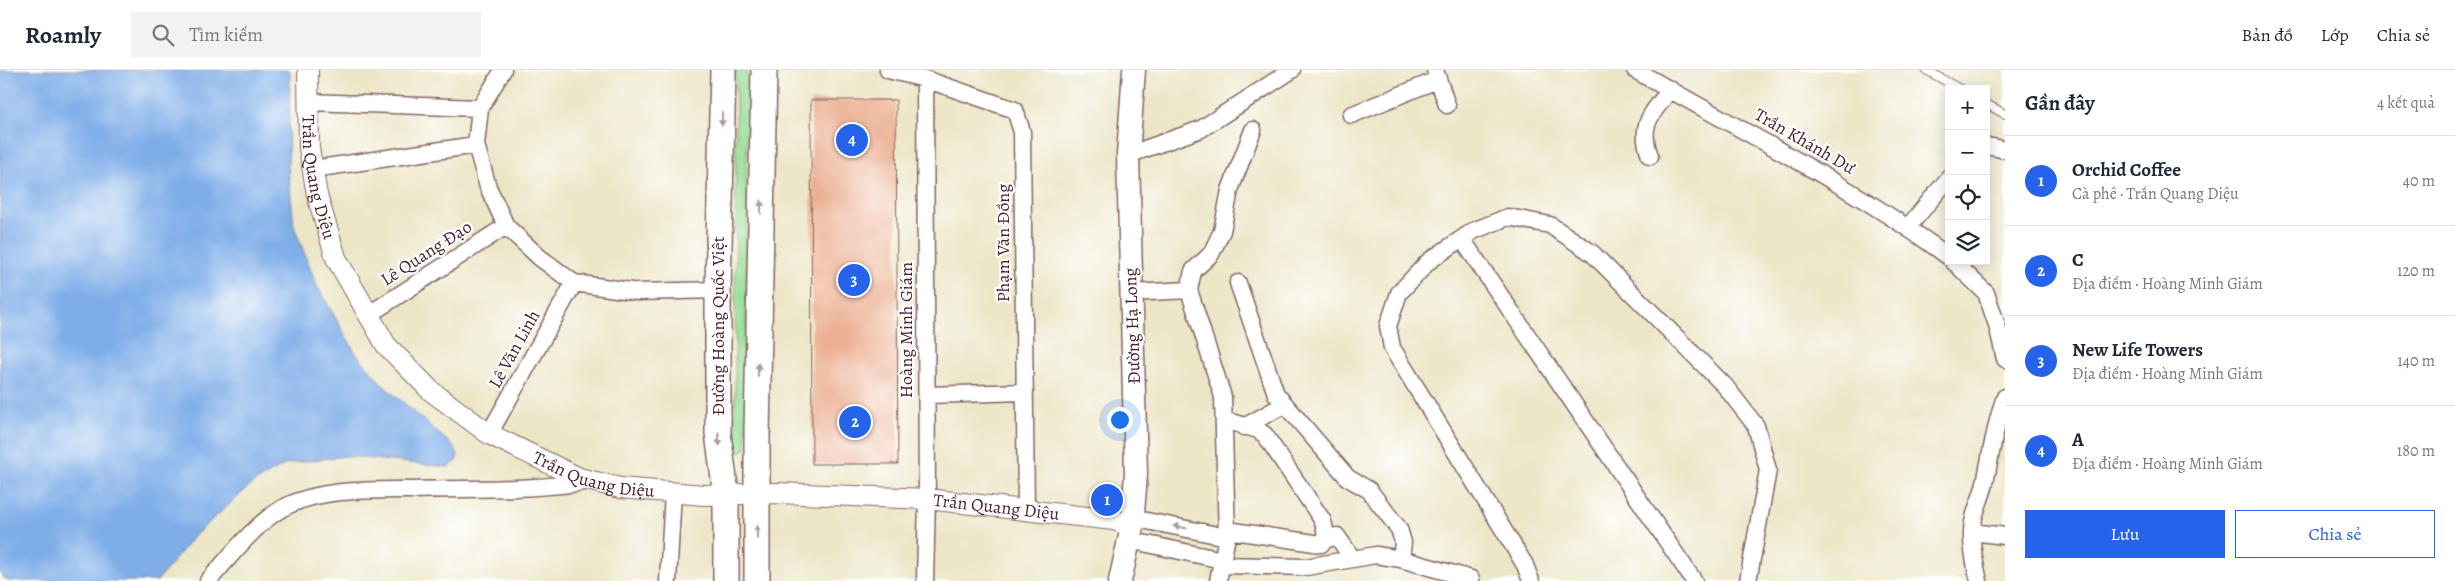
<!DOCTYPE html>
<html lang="vi">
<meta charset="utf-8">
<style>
:root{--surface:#fff;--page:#f2f2f3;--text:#1f2937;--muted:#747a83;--line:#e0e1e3;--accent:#2563eb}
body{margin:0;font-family:Alegreya,serif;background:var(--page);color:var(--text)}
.controls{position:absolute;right:15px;top:15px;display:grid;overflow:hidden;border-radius:0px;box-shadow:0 2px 12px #0003}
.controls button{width:45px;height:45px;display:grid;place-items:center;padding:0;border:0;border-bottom:1px solid var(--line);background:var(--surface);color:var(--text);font:25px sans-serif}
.you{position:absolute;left:1119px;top:349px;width:18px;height:18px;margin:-12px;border:4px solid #fff;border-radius:50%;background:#1a73e8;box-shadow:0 0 0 8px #1a73e833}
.badge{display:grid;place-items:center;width:32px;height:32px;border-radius:50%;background:var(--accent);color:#fff;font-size:16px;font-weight:700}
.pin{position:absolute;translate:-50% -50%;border:2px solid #fff;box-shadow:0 1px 5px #0006}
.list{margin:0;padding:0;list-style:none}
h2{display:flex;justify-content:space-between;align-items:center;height:65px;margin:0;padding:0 20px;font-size:21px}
h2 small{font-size:16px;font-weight:400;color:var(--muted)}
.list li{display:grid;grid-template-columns:32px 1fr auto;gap:15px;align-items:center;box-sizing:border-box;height:90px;padding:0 20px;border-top:1px solid var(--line)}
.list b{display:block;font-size:19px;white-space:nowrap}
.list p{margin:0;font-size:16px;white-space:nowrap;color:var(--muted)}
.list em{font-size:16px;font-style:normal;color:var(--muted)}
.actions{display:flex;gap:10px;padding:15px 20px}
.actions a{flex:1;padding:11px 0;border:1px solid var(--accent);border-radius:0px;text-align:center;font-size:18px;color:var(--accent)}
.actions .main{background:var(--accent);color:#fff}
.icon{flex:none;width:28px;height:28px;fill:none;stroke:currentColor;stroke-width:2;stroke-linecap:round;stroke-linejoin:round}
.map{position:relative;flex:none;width:2005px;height:511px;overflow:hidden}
header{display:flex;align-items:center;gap:30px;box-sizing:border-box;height:70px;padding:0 25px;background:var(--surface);border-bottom:1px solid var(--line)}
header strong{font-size:24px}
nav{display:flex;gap:28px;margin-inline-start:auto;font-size:18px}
.search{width:350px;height:45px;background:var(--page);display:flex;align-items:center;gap:12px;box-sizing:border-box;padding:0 18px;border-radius:0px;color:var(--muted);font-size:19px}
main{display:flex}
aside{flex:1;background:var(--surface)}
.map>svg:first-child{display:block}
</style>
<header>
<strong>Roamly</strong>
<div class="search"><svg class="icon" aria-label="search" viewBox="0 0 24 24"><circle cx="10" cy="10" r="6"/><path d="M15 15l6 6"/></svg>Tìm kiếm</div>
<nav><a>Bản đồ</a><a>Lớp</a><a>Chia sẻ</a></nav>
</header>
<main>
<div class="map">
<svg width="2005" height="511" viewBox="0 0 2005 511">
<rect width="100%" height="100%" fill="#fff"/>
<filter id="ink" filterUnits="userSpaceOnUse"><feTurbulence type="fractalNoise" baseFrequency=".02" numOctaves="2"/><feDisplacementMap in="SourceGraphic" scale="10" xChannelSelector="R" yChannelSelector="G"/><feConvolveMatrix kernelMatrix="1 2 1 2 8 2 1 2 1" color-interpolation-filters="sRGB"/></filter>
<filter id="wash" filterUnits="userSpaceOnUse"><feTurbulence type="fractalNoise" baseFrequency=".0096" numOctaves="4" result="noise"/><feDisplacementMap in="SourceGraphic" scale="20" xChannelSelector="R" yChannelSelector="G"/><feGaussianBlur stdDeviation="1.12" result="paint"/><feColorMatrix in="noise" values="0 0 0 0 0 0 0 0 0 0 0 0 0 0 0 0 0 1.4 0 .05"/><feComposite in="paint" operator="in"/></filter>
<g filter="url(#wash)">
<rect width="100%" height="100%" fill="#ece6c7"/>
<path fill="#98de97" stroke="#717e61" d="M 736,0 L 747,0 L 746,379 L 739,382 L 736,378 L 735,368 Z"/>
<path fill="#7eade8" stroke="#64668a" d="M 0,0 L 290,0 L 288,98 L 294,156 L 316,214 L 355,282 L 383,315 L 452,375 L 458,385 L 456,392 L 448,397 L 345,386 L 286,394 L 253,413 L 195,465 L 157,511 L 7,511 L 0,503 Z"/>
<g id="blocks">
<path fill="#ecb093" d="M 811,30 L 896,30 L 898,394 L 812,394 Z"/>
</g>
</g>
<g filter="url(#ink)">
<use href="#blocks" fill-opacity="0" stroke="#836562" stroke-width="1"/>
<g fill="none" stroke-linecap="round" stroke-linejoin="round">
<g stroke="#836562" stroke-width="10">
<path id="service" d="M 1926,0 L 1960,19
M 1986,34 L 2005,44"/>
</g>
<g stroke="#836562" stroke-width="19">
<path id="minor" d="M 503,0 L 480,38 L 476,75 L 488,117 L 506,156 L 539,187 L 574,213 L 638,222 L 718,220
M 888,0 L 925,9 L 1015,40 L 1022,62 L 1026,441
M 1435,0 L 1447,35
M 1635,0 C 1741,61 1850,114 1949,187
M 925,9 L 927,429 L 925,511
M 308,32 L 480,38
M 1351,45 L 1437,10
M 1986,77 L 1993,77 L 2005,80
M 1128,85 L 1201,59 L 1292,0
M 1650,86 C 1638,53 1652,45 1670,19
M 313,99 L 476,75
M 1908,157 L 1949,108
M 1462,169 L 1694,511
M 1953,191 L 1986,223 L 1997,255 L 2005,289
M 1238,213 L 1276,324 L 1348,408 L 1369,420 L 1399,459 L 1403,472 L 1401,489
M 1131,223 L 1189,220
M 368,245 L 506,156
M 927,325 L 1025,322
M 1225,350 L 1258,360 L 1265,365 L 1323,451 L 1327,469 L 1321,474 L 1227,460
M 1244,357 L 1285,334
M 489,364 L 574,213
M 1132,448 L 1227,467
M 1972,462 L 2005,466
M 1327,469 L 1337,466 L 1352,488
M 1129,470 L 1222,490
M 1222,495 L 1306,497 L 1376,485 L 1401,489 L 1471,509
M 208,511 C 230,487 253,456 281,439 C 318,418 372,420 412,420 C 472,418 532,421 591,411
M 668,511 L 673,423
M 1218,511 L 1227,467 L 1223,327 L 1189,220 L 1193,201 L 1211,184 L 1222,161 L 1230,120 L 1253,60
M 1531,511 L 1525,495 L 1392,278 L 1388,256 L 1399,223 L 1429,191 L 1473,161 L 1508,147 L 1550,155 L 1592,183 L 1725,316 L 1756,356 L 1768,400 L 1748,511
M 1979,511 C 1975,495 1971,478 1972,461 C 1972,446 1980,432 1984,417 C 1991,387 1994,357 2005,327"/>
</g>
<g stroke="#836562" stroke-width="22">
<g id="tertiary">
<path id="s1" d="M 308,0 L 309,78 L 317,125 L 336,188 L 386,275 L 431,321 L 489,364 L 579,408 L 620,418 L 704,425 L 777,423 L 927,429 L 1114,450 L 1132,457"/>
</g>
</g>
<g stroke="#836562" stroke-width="25">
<path id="secondary" d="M 1120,511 L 1132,457 L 1136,404 L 1128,85 L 1134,0"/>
</g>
<g stroke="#836562" stroke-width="28">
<path id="primary" d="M 723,0 L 718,220 L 718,363 L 726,424 L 726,511
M 757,511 L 757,364 L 764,0"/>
</g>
<use href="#service" stroke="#fff" stroke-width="8"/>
<use href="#minor" stroke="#fff" stroke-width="16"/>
<use href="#tertiary" stroke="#fff" stroke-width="20"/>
<use href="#secondary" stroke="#fff" stroke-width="22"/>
<use href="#primary" stroke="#fff" stroke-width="25"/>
</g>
<defs><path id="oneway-solid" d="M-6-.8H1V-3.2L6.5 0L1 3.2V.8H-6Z" transform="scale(1.25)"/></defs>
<g fill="#ae9aa0">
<use href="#oneway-solid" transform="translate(722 49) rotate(91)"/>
<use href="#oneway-solid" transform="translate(761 137) rotate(-89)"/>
<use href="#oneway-solid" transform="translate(758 300) rotate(-89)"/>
<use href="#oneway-solid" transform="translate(719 369) rotate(83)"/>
<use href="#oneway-solid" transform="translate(1180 457) rotate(-169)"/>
<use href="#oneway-solid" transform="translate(757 462) rotate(-90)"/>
</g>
</g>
<g text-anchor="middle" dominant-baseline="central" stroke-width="4.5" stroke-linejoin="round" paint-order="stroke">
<g font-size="18" fill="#4a1f2b" stroke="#fff">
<text transform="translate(1805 71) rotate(30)">Trần Khánh Dư</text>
<text stroke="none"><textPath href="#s1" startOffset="108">Trần Quang Diệu</textPath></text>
<text transform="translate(1003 173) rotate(-90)">Phạm Văn Đồng</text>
<text transform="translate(426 183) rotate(-33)">Lê Quang Đạo</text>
<text transform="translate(718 256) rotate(-90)">Đường Hoàng Quốc Việt</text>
<text transform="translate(1132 256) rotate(-92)">Đường Hạ Long</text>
<text transform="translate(906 260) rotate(-90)">Hoàng Minh Giám</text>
<text transform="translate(514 279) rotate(-61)">Lê Văn Linh</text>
<text stroke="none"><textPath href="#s1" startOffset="542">Trần Quang Diệu</textPath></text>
<text stroke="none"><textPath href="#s1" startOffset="948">Trần Quang Diệu</textPath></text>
</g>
</g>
</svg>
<div class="controls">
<button>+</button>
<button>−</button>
<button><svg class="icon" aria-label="locate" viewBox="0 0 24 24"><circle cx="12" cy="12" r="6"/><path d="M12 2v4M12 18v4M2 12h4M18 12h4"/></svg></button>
<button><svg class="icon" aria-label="layers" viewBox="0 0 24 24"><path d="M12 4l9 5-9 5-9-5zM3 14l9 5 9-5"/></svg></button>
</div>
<div class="you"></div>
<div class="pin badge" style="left:1107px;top:430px">1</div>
<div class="pin badge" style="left:855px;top:352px">2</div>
<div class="pin badge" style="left:854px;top:210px">3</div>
<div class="pin badge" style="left:852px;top:70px">4</div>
</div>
<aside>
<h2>Gần đây<small>4 kết quả</small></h2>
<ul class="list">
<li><span class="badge">1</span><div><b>Orchid Coffee</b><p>Cà phê · Trần Quang Diệu</p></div><em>40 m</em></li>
<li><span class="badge">2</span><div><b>C</b><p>Địa điểm · Hoàng Minh Giám</p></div><em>120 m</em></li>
<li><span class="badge">3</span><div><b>New Life Towers</b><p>Địa điểm · Hoàng Minh Giám</p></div><em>140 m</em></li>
<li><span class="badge">4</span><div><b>A</b><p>Địa điểm · Hoàng Minh Giám</p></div><em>180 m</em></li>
</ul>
<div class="actions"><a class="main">Lưu</a><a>Chia sẻ</a></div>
</aside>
</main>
